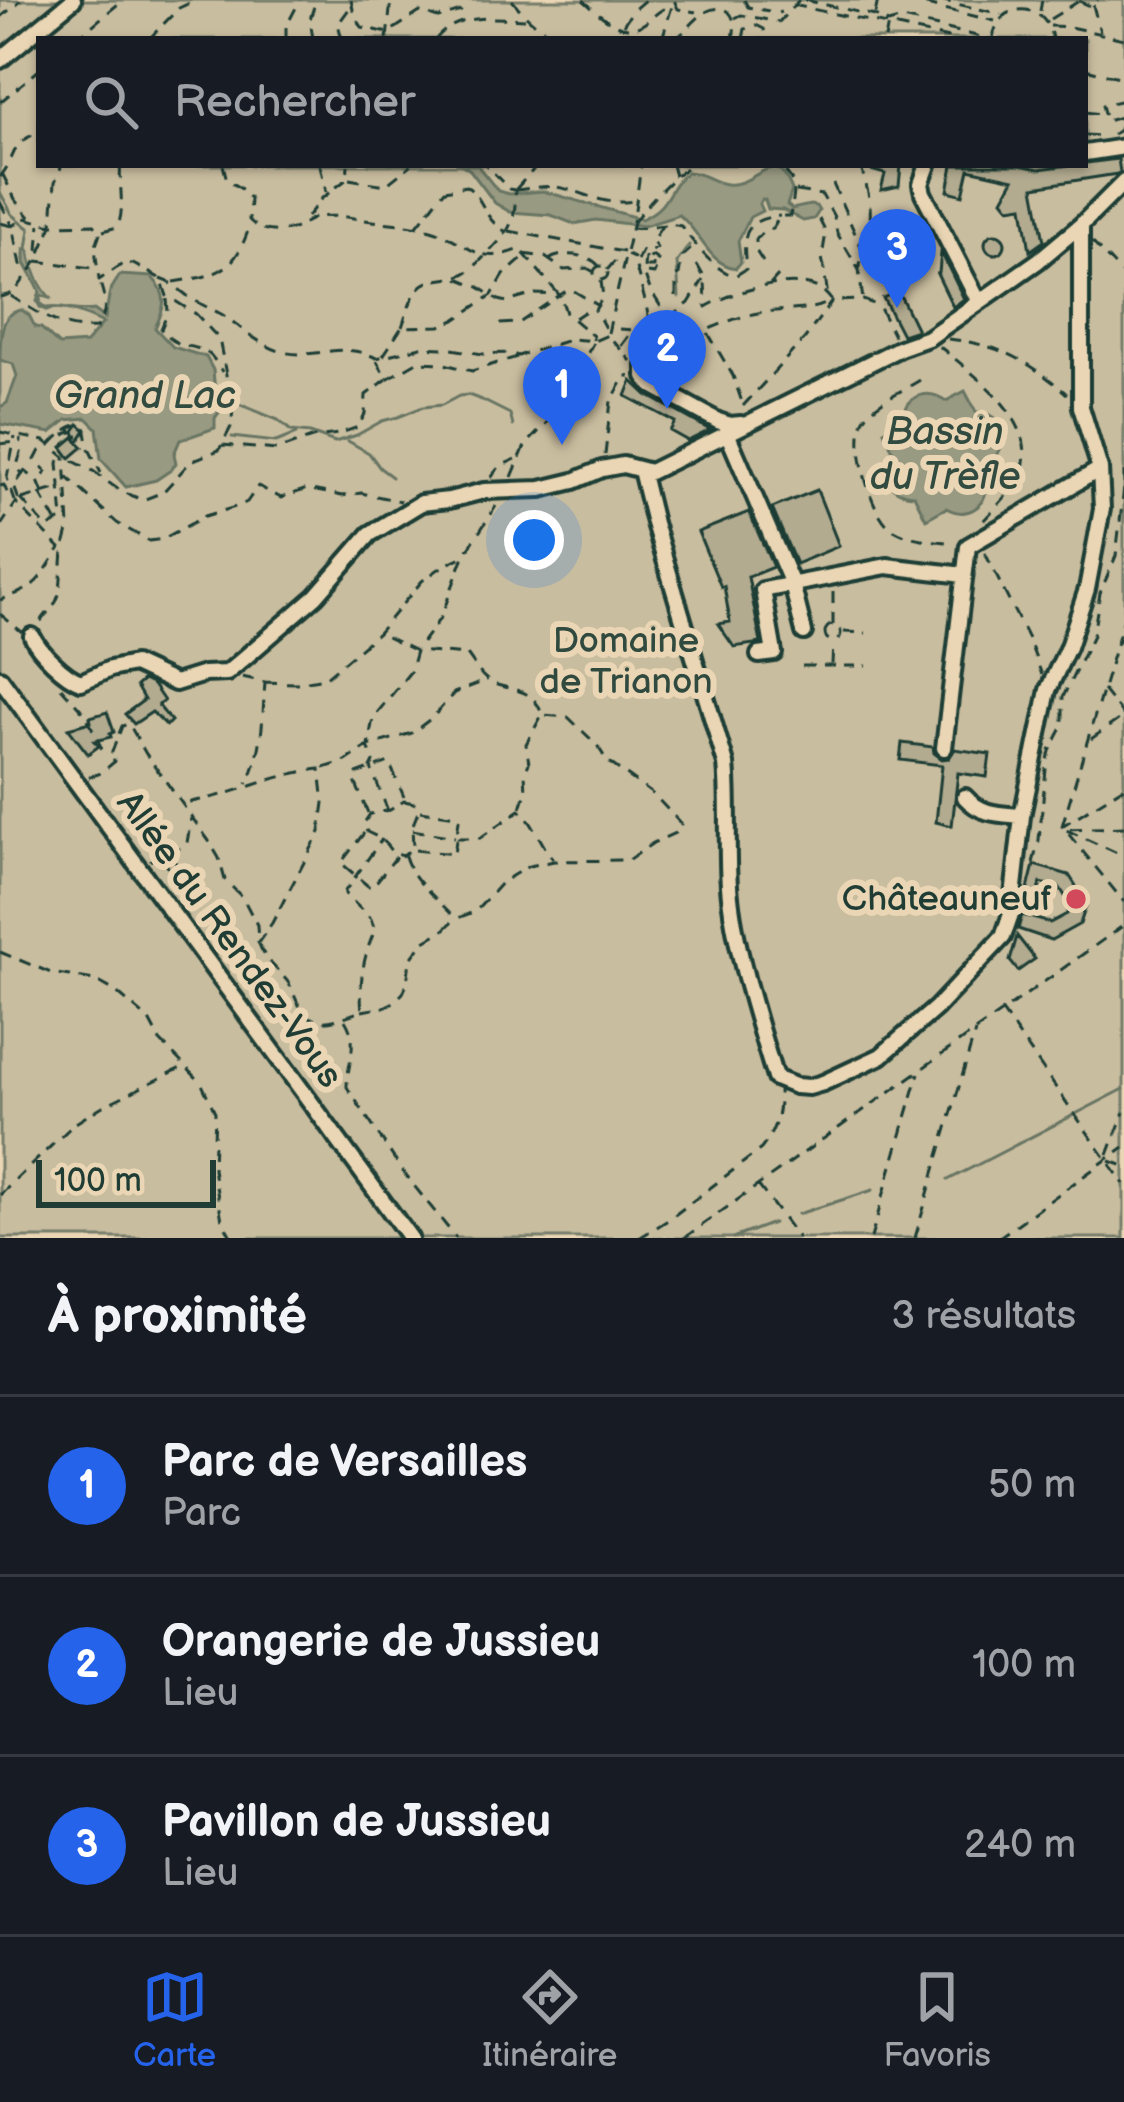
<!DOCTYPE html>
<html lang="fr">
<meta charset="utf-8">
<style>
:root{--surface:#171b24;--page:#20242c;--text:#f1f3f6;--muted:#9ea1a6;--line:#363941;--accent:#2563eb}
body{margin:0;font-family:"Balsamiq Sans",sans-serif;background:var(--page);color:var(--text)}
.scale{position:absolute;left:36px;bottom:30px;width:180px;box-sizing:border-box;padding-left:12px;border:6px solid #1f3d34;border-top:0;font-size:33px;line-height:42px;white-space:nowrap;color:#1f3d34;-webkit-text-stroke:9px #ead6b4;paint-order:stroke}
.you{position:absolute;left:534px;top:540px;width:42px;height:42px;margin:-30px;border:9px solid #fff;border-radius:50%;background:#1a73e8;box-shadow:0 0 0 18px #1a73e833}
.badge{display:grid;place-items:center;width:78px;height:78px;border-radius:50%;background:var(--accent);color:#fff;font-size:39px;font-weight:700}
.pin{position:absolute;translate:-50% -99px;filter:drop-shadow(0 3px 6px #0008)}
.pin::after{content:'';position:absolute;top:63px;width:42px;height:36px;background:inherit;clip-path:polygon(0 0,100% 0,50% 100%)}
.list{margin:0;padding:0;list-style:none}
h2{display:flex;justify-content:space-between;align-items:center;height:156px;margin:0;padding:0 48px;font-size:51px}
h2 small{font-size:39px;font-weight:400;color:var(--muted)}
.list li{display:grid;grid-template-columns:78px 1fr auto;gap:36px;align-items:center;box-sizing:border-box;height:180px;padding:0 48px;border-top:3px solid var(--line)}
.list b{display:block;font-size:45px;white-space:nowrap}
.list p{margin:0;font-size:39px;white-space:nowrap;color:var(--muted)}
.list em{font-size:39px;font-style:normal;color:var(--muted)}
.icon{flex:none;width:66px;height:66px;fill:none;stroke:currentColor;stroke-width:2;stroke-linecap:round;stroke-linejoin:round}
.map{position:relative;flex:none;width:1124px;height:1238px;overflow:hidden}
.search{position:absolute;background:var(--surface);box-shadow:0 3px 9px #0004;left:36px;right:36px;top:36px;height:132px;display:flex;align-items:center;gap:30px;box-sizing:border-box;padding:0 42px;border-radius:0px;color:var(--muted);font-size:45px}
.sheet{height:696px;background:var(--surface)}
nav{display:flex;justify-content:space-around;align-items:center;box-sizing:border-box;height:168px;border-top:3px solid var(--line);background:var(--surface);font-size:33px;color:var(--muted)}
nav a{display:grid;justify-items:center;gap:6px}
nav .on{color:var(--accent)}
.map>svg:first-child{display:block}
</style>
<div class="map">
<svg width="1124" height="1238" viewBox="0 0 1124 1238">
<rect width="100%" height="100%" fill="#ead6b4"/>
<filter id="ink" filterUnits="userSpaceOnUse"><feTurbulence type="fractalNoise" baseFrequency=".00833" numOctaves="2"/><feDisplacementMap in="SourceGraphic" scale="24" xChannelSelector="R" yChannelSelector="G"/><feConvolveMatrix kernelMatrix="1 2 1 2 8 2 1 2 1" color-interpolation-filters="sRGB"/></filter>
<g filter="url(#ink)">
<path fill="#c9bd9f" stroke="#747d6a" stroke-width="3" fill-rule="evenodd" d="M 0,0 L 1124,0 L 1124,1238 L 0,1238 ZM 39,39 L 1085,39 L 1085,165 L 39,165 Z"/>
<path fill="#999a82" stroke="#687563" stroke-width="3" d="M 462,165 L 477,165 L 498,191 L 509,194 L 543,191 L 641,219 C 673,205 665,188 687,172 C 703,172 711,182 726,184 C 756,188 774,143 792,190 L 787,205 L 792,209 L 810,205 L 816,206 L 819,211 L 814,219 L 803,221 L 783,210 L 768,209 L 765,200 L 762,199 L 759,204 L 762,211 L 750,217 L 738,241 L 741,262 L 736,268 C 707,264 700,230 679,215 L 644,226 L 596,220 L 574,224 L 551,215 L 510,212 L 495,203 L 470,170 Z
M 25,249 L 29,250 C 31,266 40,289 52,299 L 41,295 L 40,303 L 47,308 C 60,305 76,313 94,310 L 105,318 L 110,291 L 120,275 L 152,277 C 169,296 165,307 155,328 L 173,347 L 206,357 L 213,370 L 215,393 L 223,407 L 215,418 L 215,428 L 180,440 L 174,454 L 176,463 L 171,470 L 156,480 L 126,487 L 101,459 L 97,428 L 87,418 L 67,420 L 51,433 L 0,424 L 0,407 L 7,403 L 17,376 L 13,364 L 0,360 C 0,338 0,312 22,310 L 29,315 L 35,327 L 41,328 L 59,345 L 86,343 L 103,323 C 89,316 61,304 47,310 L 40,307 L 37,301 L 40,291 L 25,263 Z
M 965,391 L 976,412 C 1001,413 1012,434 997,454 L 1006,474 L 987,485 C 985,508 967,519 946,508 L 926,519 L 914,495 C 889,494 878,473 894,453 L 884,431 L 903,421 C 905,396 926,387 946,401 Z"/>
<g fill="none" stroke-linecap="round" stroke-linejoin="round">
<path stroke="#687563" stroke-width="3" d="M 0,192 L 12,214 L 30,229 L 27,249
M 679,297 L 677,262 L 689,245
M 239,404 L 278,420 L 291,431 L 310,433 L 335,442 L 357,435 L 382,421 L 398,417 L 423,407 L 442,405 L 459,396 L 468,395 L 482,400 L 510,414 L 513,426
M 232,437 L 276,442 L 296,434
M 348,441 L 369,453 L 380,468 L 392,477
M 948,1180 L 1124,1089
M 798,1214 L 873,1190
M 733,1238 L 773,1223"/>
</g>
<path fill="#b2ab90" stroke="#1f3d34" stroke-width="3" d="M 1118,159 L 1120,172 L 1117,174 L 1034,187 L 1044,241 L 1030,251 L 1023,206 L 1010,208 L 1003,199 L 1014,179 L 969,169 L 963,195 L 948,191 L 953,165 L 1019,165 L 1039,169 Z
M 864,165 L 901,165 L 899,186 L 881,190 L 885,174 L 864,168 Z
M985 244a10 10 0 1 1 20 0a10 10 0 1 1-20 0Z
M 941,252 L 964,299 L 953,307 L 937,274 L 939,273 Z
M 898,291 L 917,330 L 902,335 L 883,298 Z
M 632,381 L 647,395 L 710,430 L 688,441 L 670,431 L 675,422 L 626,396 Z
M 79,424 L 86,430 L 78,442 L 83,447 L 70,458 L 62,447 L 74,437 L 77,441 L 74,431 Z
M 817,490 L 839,546 L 796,564 L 772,508 Z
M 749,512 L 773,567 L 748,577 L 761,643 L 734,647 L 718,624 L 730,622 L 724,586 L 721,587 L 698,532 Z
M 143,680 L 153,685 L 164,701 L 158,705 L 171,721 L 166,726 L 152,712 L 134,724 L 125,714 L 144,700 L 136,686 Z
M 107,712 L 114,732 L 110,734 L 111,737 L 94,741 L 99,746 L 88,754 L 68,728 L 91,722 L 90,717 Z
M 902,743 L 933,747 L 934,753 L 942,759 L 949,758 L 955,749 L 990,754 L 987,777 L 958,773 L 952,826 L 936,822 L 942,765 L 900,760 Z
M 165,844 L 174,861 L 196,888 L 188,896 L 156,850 Z
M 1034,865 L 1069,875 L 1087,903 L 1080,924 L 1051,940 L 1018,929 L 1022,915 L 1050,923 L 1067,914 L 1070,904 L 1060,888 L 1041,883 L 1037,895 L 1027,893 Z
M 1017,936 L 1035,959 L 1018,971 L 1010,961 Z"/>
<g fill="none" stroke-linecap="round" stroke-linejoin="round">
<g stroke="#1f3d34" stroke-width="22">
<path id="minor" d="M 0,60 L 73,0
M 1085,153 L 1124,147
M 928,165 L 921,184 L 923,193 L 979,302
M 645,365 L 645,376 L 652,385 L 718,421 L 730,425 L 741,424
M 728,435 L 792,584 L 804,632
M 641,470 L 654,523 L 726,764 C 730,805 726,845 729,886 C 733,943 758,1022 775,1078 L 795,1086 L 809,1087 L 823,1083 L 881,1056 L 936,1008 L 1003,937 L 1011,914 L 1022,816 L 1048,690 L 1068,647 L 1087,589 L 1102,509 L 1100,469 L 1081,407 L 1081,225
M 32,636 C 39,651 65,677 81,682 L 110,669 L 134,664 L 175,683 L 204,674 L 227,673 L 316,596 L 370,534 L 421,503 L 449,500 L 484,491 L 541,489 L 574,481 L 602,469 L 623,465 L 650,472 L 900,348 L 928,338 L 1038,261 L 1081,225 L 1124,182
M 759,655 L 774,653 L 763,590 L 887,566 L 964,575
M 0,678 L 410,1238
M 944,748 L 968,546 L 1100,469
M 965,797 C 981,815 999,814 1022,816"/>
</g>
<path stroke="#1f3d34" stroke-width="3" stroke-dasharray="12 9" stroke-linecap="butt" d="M 351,0 L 354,14 L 362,27 L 388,33 L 420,12 L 438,18 L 461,11 L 462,0
M 512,0 C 530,22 537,27 563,39
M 583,0 C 599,14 623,39 645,23 C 654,16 659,10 670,6
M 744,0 L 748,7 L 769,11
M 805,0 L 875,16 L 888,23 L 903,19 L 990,39
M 905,0 L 995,21
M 939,0 L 1001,14
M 1079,1 L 1090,6 L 1098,0
M 793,5 L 953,39
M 1093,5 L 1100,32
M 779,11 L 780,14
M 1040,11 L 1042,0
M 875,14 L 878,0
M 0,18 L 21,0
M 735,18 L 741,15 L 779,22 L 799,0
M 1050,19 L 1079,1
M 623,25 L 633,10 L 645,0
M 1050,26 L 1070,27 L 1124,39
M 76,39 L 123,0
M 149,39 L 179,8 L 196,0
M 286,39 L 286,27 L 300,0
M 313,39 L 310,19 L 316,0
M 342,39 L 338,24 L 349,9
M 387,39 L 391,0
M 436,39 C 457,13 494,18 525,19
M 607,39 L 625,30
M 662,39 L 674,0 L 678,9 L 696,12
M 674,39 C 692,30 703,0 728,11 C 736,19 735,28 733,39
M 743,39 L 745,29 L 756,25 L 764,29 L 767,39
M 808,39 L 815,39
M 885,39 L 888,24
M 993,39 C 997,0 1047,0 1052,39
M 1085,69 L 1124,78
M 1124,100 L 1102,105 L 1106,121 L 1124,116
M 0,102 L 39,70
M 1085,112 L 1101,114
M 1085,135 L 1102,136
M 1112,135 L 1119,130 L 1121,119
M 223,165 L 227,180 L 243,190 L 250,199 L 249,220 C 260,231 276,234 292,229 C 302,227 307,219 318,217 C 333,215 350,217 365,220 C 387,223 410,224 431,230 C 469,240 473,268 520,249 L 561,297 L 566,313 L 593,336 L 593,340
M 320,165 L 326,192
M 672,165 L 675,176
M 860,165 C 871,199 875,215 863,250
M 3,175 L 15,199 L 30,217
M 0,177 C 18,155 8,145 39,132
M 349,179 L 386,185 L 411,165
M 833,184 L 863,251 L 859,270
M 516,189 L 534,169 L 534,165
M 516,190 C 529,189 543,185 556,187 C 589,192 597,206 635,201
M 796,191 L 822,195 L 834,217 L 837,233 L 859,270 L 863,300
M 0,202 L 13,226 L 25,218 L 52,225 L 55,182 L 62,165
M 307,217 L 321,199 L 347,179 L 348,165
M 819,219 L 826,233 L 822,257 L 828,296
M 634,222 C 643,207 676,173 691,165
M 0,223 L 13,226 L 23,274
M 662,226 L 652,241 L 657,248 L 646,254 C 638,283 658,297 668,320
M 416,227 L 445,190 L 466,186 C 486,199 482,220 507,232
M 632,228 C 650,231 664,221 681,226 C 695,244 713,270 735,276 L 746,269 C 743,238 741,219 780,216
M 103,231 L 117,227 C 126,211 118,184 121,165
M 509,231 L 624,252
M 1092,242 L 1124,276
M 38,250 L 40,224
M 524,254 L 545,257 L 564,270 L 587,268 L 594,272
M 549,260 C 561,251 590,254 599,266
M 37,261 L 93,268
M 637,261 L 643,249
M 763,262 L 756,251 L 756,239 L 764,231 L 772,229 L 780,216 L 790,216 C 794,192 800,184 779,165
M594 273a7 7 0 1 1 14 0a7 7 0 1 1-14 0Z
M 607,270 L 615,261 L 616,252
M 647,273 L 654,274 L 659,261 L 652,256 L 647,262 L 647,267 L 653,267 L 653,264
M 458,278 L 479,287 L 499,300 L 507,302 L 535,294 L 555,295
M 161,279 C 174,283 181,292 192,299 C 203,306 215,310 226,317 C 244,330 261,346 283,352 C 317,360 342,340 376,358 L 421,347 L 446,348 L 483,354 L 510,353 L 518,356 L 572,339 L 594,341 L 608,335 L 631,361
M 601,281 L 603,297 L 595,310 L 605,328
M 174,282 C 220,275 235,271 250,225
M 770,285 L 780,274
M 11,296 C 37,313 64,331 96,328 C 109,313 105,297 99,280
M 0,297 L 14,293 L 35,264 L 52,225 L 93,224 L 101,231 L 95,248 L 99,280 L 124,263 L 133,264 L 161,279 L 167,296 L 196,314 L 219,339 L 233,410 L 231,427 L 219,450 L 191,461 L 163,492 L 143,500 L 120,491 L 93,471 L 65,457
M 676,297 L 676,276 L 679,275 L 682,257 L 694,246
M 167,299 L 168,312 L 161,329 C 178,351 191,342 209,354 C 213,357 220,368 222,372
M 575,318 L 584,312 L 594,310
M 500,324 L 519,323 L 566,291 L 574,291 L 599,306
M 402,327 C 407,314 411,293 424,284 C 435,278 450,280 461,275 C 471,271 477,264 484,257 C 507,234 517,225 515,190 L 509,189 L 486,165
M 652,327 L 668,322 L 668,320 L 689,303 L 703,280
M 619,329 L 635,330
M 608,333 L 634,217 L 641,165
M 708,333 L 733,376 L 743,405
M 948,339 C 1001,345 1028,360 1067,394
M 621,346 L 630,334 L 649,327 C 649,307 638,280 634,258 L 627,255
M 939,346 C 973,374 1046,425 1019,477 C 1010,494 995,508 982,522
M 383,356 L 402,327 L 440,326 L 455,320 L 492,295 L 504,275 L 523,258
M 655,359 C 687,339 722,320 758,313 C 784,308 809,313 832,301 C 829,297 823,290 818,288 C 790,275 731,292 706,307 L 705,279 L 695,261
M 377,361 L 387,379 L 417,362 L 441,363 L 472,371 L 517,357
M 920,380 C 903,391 878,400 866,416 C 849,437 870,513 891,528 C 909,540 933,540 954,543
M 743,406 L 805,338 L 832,301 L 863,300 L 879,306 L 894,336
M 70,429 L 72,432 L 66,434 L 68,437 L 79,436
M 0,432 L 45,441 L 65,457 L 69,527 L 63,550 L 60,592 L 56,602 L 37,626
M 0,444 L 15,442
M 51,444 C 60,435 72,421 85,426 L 89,449 L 101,473
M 222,445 L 277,450 L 315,437 L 338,434 L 358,427 L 365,414 L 366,395 L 387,379
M 605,455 L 611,401 L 626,376 L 630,376
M 22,475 L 25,471 L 36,480
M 65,475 L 117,523 L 149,541 L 163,539 L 205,516 L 239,506 L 247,502 L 258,486 L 281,498 L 307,489 L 342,496 L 361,493 L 401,501
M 491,477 L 500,466 L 516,459
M 512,477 L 525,446 L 556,413 L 593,343
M 1124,484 L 1124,468
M 0,486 L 4,485 L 10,500
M 40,493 L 56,521
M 43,493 L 38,481 L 47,472 L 35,460 L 45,441
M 21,499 L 47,528 L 63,519 L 58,463 L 61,454
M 22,499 L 59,488
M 19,500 L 14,486 L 22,475 L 17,465 L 23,447 L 20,439
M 15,501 L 7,478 L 15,437
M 0,527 L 16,503 L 60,548 C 37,582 39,587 0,600
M 985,553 L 1029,641 L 1042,675
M 0,614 L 22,632
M 833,625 L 833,591
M825 633a8 8 0 1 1 16 0a8 8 0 1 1-16 0Z
M 844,632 L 866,633
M 1124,637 L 1117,641 L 1124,645
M 832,664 L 833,644
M 802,666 L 867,666
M 242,677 L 265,682 C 262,719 264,750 247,784
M 265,682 L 296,683 L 325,678 L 378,633 L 422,581 L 443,566 L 462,557
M 61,687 L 86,715 L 102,749 L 112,752 L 122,726 L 129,724 L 146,754 L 209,841 L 219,858 L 225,880 L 243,898 L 257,925 L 258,943 L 272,923 L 320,832 L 324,803 L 320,769 C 272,774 230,798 182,803
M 1103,690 L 1123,715
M 1091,739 L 1124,716
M 324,768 L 346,761 L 368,746 L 412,733 L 433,717 L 454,693 L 485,681
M 89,777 L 101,773 L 114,762 L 113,753
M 1124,787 L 1062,826 L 1124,902
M 404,801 L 414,803 L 418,812 L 412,827 L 413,848 L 402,856 L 392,852 L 382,839 L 367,832 L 364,823 L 370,814 L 390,810 Z
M 521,808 L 526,792 L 525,773 L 529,763 L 526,744 L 542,715
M 388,811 L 371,768 L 374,762 L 368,746 L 373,718 L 410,672 L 416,651 L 441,617 L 464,556 L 496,506
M 368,813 L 354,779 L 357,774 L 389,762 L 404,797
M 1062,826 L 1124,618
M 1124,827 L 1064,829 L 1124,856
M 412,830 L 455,837
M 364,833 L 341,863 L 368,886 L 373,886 L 396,857
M 457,838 L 480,838 L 520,810 C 535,824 540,843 553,859
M 415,850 L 454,854 L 459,820 L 457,816 L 420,811
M 405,856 C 412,881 437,898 454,917
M 150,861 C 163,851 175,854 187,843 L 191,818
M 1033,863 L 1039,840 L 1046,769 L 1050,751 L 1063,726 L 1063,697 L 1093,635 L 1100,593 L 1116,556 L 1124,487
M 259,944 C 265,961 277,968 288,982 C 293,990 295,1000 301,1008 C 318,1032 340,1017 362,1011 C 359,981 363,957 375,930 L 371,919 L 345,894 L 345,891 L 382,839
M 0,952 L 51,973 L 95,980 L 115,991 L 149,1020 L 160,1041 L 201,1082 L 215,1112 L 213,1169 L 222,1220 L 232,1238
M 1001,1010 L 1124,1184
M 362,1011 L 384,1007 L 394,1002 L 403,993 L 407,984 L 410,960 L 423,942 L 444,930 L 455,919 L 476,911 L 502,882 L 515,874 L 529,866 L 554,861 L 629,860 L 653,843 L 677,832 L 681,824 L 654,795 L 607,761 L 597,745 L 568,717 L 542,715 C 533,683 503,693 486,679 C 479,674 473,662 467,655 L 416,651 L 378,633
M 345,1020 C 360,1044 347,1062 347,1087 L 403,1172 L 456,1238
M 1108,1155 L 1124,1112
M 1110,1161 L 1124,1166
M 758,1185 L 798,1238
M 0,1195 L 74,1124 L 101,1107 L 183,1067
M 639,1238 L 668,1220 L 761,1149 C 775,1131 780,1114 779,1091
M 684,1238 L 1124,925
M 871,1238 L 919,1073
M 915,1238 L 975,1032
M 998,1238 L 1124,1147"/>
<use href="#minor" stroke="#ead6b4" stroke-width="14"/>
</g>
</g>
<circle fill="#d1495b" stroke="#ead6b4" stroke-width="4.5" cx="1076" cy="899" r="12"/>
<g text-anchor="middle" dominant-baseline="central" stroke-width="12" stroke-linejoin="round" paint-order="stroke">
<g font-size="36" fill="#304a3f" stroke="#ead6b4">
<text x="626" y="641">Domaine<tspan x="626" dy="41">de Trianon</tspan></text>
</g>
<g font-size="36" fill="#1f3d34" stroke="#ead6b4" text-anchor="end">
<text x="1052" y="899">Châteauneuf</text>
</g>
<g font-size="36" fill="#1f3d34" stroke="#ead6b4">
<text transform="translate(229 940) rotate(54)">Allée du Rendez-Vous</text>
</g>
<g font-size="39" font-style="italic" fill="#314b40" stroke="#ead6b4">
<text x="145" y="396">Grand Lac</text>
<text x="945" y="432">Bassin<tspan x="945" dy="45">du Trèfle</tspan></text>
</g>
</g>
</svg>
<div class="scale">100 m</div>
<div class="you"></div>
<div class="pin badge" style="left:562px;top:445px">1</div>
<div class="pin badge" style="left:667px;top:409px">2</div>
<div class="pin badge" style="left:897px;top:308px">3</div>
<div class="search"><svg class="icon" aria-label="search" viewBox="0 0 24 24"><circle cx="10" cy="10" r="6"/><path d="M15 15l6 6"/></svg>Rechercher</div>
</div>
<section class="sheet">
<h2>À proximité<small>3 résultats</small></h2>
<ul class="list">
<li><span class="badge">1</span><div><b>Parc de Versailles</b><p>Parc</p></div><em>50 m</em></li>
<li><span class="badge">2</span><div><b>Orangerie de Jussieu</b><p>Lieu</p></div><em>100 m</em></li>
<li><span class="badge">3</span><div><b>Pavillon de Jussieu</b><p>Lieu</p></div><em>240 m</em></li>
</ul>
</section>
<nav>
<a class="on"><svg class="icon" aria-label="map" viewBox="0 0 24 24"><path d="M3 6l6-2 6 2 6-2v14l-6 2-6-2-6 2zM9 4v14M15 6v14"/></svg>Carte</a>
<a><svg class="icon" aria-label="directions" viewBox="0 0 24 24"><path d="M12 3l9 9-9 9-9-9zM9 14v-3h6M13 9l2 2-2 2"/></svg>Itinéraire</a>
<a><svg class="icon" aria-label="saved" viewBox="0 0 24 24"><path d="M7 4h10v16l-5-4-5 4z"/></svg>Favoris</a>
</nav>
